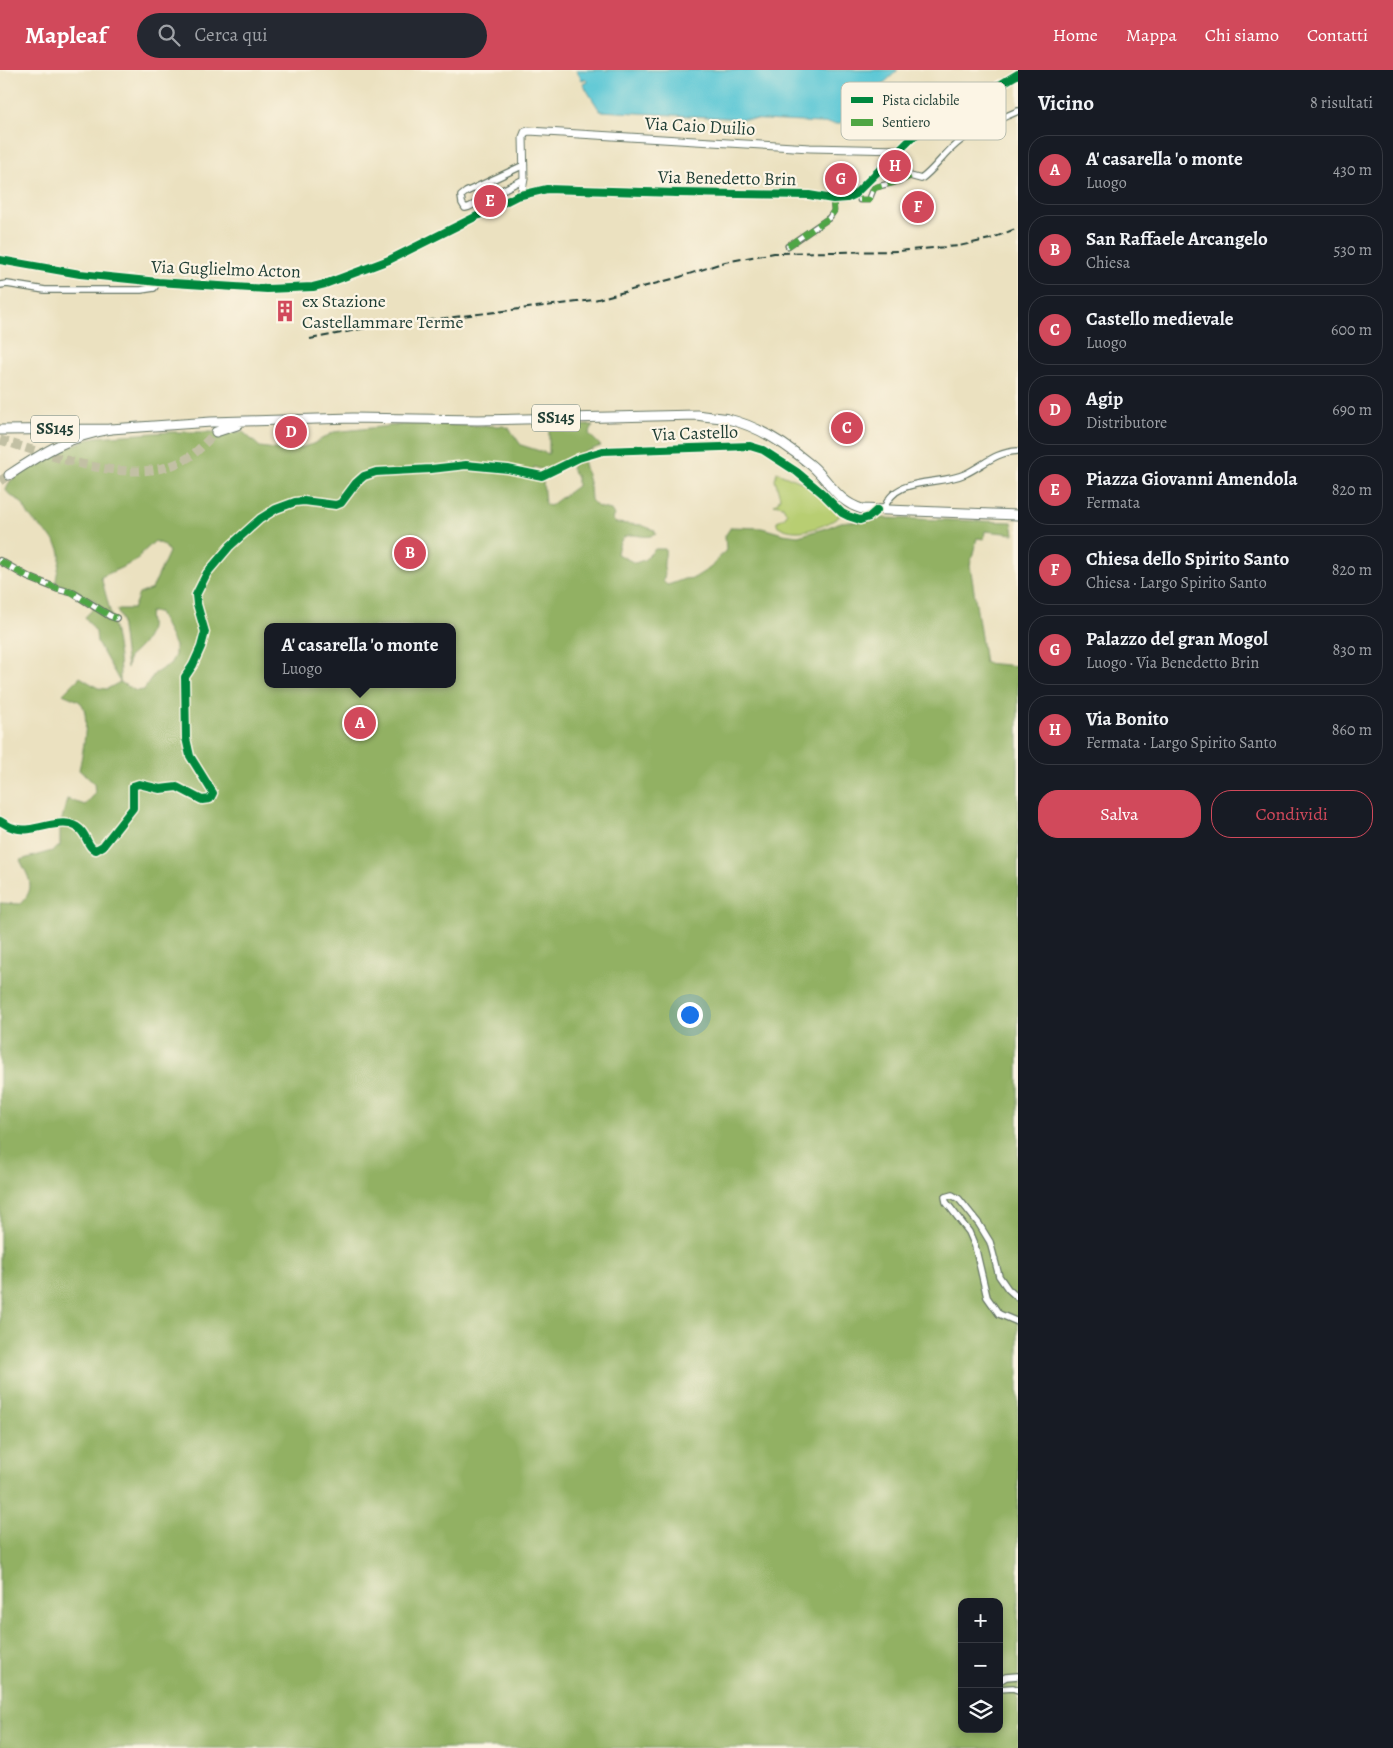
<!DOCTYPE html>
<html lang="it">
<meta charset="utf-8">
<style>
:root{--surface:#171b24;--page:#242831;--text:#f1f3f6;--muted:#9ea1a6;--line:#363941;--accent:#d1495b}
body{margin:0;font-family:Alegreya,serif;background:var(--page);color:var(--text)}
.controls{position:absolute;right:15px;bottom:15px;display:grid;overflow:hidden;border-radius:10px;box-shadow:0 2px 8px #0003}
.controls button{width:45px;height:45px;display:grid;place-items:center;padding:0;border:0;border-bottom:1px solid var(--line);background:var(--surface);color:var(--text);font:25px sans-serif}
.you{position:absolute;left:689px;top:944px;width:18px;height:18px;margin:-12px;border:4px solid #fff;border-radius:50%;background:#1a73e8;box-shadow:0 0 0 8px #1a73e833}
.badge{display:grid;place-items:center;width:32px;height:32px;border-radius:50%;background:var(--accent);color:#fff;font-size:16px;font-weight:700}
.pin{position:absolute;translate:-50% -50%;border:2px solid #fff;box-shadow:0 1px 5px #0006}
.popup{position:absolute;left:264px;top:553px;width:192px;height:65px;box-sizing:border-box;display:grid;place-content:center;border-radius:10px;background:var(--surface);filter:drop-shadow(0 1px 4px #0005);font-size:16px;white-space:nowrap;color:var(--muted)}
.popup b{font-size:19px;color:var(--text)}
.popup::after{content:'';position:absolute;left:50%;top:100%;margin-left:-10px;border:10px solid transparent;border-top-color:var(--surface)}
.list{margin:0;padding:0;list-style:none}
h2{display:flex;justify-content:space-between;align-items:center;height:65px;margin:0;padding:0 20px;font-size:21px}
h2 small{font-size:16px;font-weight:400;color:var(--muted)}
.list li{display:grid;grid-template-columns:32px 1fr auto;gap:15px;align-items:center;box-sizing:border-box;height:70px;margin:0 10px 10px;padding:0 10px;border:1px solid var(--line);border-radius:20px}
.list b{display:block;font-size:19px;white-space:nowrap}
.list p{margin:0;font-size:16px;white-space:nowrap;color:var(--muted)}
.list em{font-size:16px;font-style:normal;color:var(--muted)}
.actions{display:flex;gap:10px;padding:15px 20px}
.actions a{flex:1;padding:11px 0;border:1px solid var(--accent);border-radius:20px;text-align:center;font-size:18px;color:var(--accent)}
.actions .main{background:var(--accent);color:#fff}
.icon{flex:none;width:28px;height:28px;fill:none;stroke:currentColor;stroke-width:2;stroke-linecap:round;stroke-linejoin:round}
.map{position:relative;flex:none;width:1018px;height:1678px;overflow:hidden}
header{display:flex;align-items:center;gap:30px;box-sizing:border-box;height:70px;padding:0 25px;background:var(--accent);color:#fff}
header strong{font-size:24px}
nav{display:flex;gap:28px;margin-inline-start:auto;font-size:18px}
.search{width:350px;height:45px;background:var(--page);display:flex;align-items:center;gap:12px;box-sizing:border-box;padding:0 18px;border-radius:28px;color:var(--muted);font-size:19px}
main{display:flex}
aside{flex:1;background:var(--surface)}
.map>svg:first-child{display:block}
</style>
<header>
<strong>Mapleaf</strong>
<div class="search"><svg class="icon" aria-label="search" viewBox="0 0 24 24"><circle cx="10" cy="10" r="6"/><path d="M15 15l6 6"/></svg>Cerca qui</div>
<nav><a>Home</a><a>Mappa</a><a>Chi siamo</a><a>Contatti</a></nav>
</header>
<main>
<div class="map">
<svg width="1018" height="1678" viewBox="0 0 1018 1678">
<rect width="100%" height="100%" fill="#fcf5e5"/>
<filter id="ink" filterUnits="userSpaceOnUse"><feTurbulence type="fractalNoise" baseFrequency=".02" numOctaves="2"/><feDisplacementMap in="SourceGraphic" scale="10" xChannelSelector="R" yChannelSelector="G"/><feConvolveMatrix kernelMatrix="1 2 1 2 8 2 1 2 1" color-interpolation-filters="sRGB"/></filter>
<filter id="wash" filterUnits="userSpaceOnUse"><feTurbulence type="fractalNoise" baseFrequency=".0096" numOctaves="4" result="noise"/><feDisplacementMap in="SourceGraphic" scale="20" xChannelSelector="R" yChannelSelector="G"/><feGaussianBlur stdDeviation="1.12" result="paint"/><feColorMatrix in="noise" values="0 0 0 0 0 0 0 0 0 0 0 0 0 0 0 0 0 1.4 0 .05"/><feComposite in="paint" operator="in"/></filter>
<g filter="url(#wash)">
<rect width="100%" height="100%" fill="#ebe1c0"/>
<path fill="#b8ce72" stroke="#6c8653" d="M 777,402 L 816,418 L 840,446 C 824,458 794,468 777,455 L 777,451 L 784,448 L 787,444 L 783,436 L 774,434 L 778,432 L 780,427 L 775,409 Z"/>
<path fill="#92b164" stroke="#58774c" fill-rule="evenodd" d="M 407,354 L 503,356 L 509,358 L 521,375 L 549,384 L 549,356 L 593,355 L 589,364 L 601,376 L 564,390 L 554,397 L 543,400 L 534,397 L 530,407 L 543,411 L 545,434 L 550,436 L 577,416 L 577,407 L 571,398 L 573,394 L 583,390 L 590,416 L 591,430 L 598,437 L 611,440 L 614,445 L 612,449 L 616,453 L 641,455 L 654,460 L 656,464 C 640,473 622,451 617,484 L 635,493 L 644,490 L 655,479 L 665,479 C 666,486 664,487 664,493 C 663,502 667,499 663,511 L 667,515 L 671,514 L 684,509 L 694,508 L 710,498 L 726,480 L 725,466 L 731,457 L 762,458 L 783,464 L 798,466 L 826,458 L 841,452 L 850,451 L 858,452 L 882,448 L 1012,452 L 1014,464 L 985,461 L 984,469 L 977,468 L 970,495 L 985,593 L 1018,596 L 1018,1678 L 0,1678 L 0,833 L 20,834 C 37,818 29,808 20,790 L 52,781 L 60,776 L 60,757 L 67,729 L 85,735 L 95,724 L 94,713 L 79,700 C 82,686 91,644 81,633 C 77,629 68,627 63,624 L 80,607 L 98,618 L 107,619 L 120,612 L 97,572 L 96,562 L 85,547 L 92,540 L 96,531 L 56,513 C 56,503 61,493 60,483 C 58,469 39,458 31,448 C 26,443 25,436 20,431 C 13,426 11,428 6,420 L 10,411 L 41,391 L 78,373 L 95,367 L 169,362 L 243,362 L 260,377 L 290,381 L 313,374 L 334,362 ZM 155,471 L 164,475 L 169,482 L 152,519 L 139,524 L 133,539 L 119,539 L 117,540 L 121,549 L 127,598 L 129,587 C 138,580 148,570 150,558 C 151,552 148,548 150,542 L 159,542 L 175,576 L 175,585 L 170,594 L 154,604 L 144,620 L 136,621 L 120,612 C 121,578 110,540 101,507 L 136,491 L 141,484 ZM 268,557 L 452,557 L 452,614 L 268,614 ZM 962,1532 L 999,1532 L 999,1659 L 962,1659 Z"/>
<path fill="#5bc7d5" stroke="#3d8284" d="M 576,0 L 898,0 L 839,54 L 600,41 L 583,14 L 587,12 L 586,9 L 582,10 Z"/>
</g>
<g filter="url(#ink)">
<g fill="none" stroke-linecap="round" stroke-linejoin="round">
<path stroke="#c2c0a4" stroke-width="9" stroke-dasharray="9 4.5" stroke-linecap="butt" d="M 0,370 C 55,386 138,421 191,386 C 200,379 208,370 216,362"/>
<path stroke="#c2c0a4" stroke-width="9" stroke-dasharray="9 4.5" stroke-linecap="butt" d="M 0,411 L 9,405"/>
<g stroke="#667665" stroke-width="7">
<path id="pedestrian" d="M 860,130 L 869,130 L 874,118 C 886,114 900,112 910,106
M 788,176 L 829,148 L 834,141 L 833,129"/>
</g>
<g stroke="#667665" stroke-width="8">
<path id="minor" d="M 901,80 L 900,93 L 910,106 L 921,109 C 935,99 945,82 960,71 C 977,58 998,50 1018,41
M 524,95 L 466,122 L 461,126 L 462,133 L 465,138 L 469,137 L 524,109
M 0,215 L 7,214 L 45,220 L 141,220 L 154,218 L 158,212
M 884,440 C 893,405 940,416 965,404 C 984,395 995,382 1018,381
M 0,491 L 28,507 L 58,519 L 73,523 L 110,546 L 116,548
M 0,751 C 5,754 9,757 14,758 C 32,764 52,750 70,754 C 89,759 85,778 96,780 L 103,776 L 133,738 L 133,716 L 139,714 L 160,719 L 177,717 L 202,730 L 210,729 L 213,723 L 190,686 L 186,668 L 185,607 L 193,595 L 201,577 L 205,562 L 197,534 L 196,525 L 207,503 L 230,476 L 260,449 L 276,439 L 295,432 L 304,431 L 336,435 L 341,433 L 356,413 L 364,406 L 376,402 L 431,399 L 466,395 L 508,399 L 542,406 L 579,388 L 603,381 L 750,376 L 763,380 L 797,402 L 822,423 L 842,443 L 848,446 L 860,450 L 869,447 L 877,440
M 1018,1228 L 1008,1219 L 999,1206 L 990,1172 L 979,1154 L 959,1129 L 952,1125 L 945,1127 L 946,1132 L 969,1162 L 975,1176 L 987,1227 L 999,1244 L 1018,1252
M 999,1611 L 1006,1607 L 1018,1606
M 999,1619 L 1013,1618 L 1018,1620"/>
</g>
<g stroke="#667665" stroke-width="9">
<path id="tertiary" d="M 521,125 L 524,109 L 523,67 L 525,62 L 529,61 L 810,78 L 901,80
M 0,190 L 80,204 L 158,212 L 267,219 L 313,217 L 325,214 L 389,190 L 517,126 L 547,119 L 676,123 L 809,125 L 833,129 L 847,128 L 854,125 L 914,66 L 1018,4"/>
</g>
<g stroke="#667665" stroke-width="11">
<path id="primary" d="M 0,360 L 111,359 L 211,352 L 353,348 L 478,350 L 697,345 C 707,347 718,347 728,349 C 758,356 787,375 811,395 C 830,411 836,431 862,439 L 1018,445
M 216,362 L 237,355"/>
</g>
<g stroke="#667665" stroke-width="11">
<path id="trunk" d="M 9,405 C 44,382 69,366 111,359"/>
</g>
<use href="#pedestrian" stroke="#fff" stroke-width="4.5"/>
<use href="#minor" stroke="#fff" stroke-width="5.5"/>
<use href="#tertiary" stroke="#fff" stroke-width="7"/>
<use href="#primary" stroke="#fff" stroke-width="9"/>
<use href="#trunk" stroke="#fff" stroke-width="9"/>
<path stroke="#1f3d34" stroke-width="2" stroke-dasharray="8 4" stroke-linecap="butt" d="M 310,269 L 372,257 L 594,230 L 680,207 L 725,192 L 774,183 L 897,181 L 959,176 L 990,169 L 1018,158"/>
<path stroke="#4fa644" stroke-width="6" stroke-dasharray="12 6" stroke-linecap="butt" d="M 860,130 L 869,130 L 874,118 C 886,114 900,112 910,106
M 788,176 L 829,148 L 834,141 L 833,129
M 0,491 L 28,507 L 58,519 L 73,523 L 110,546 L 116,548"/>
<g stroke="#fcf5e5" stroke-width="11">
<path id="cycleway" d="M 0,190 L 80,204 L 158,212 L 267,219 L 313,217 L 325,214 L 389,190 L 517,126 L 547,119 L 676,123 L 809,125 L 833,129 L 847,128 L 854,125 L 914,66 L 1018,4
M 0,751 C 5,754 9,757 14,758 C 32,764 52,750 70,754 C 89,759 85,778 96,780 L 103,776 L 133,738 L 133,716 L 139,714 L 160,719 L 177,717 L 202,730 L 210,729 L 213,723 L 190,686 L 186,668 L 185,607 L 193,595 L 201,577 L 205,562 L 197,534 L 196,525 L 207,503 L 230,476 L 260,449 L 276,439 L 295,432 L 304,431 L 336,435 L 341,433 L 356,413 L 364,406 L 376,402 L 431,399 L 466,395 L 508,399 L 542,406 L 579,388 L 603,381 L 750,376 L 763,380 L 797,402 L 822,423 L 842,443 L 848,446 L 860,450 L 869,447 L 877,440"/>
</g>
<use href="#cycleway" stroke="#00873e" stroke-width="8"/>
</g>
</g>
<defs>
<g id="building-bare" transform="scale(1.725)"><path d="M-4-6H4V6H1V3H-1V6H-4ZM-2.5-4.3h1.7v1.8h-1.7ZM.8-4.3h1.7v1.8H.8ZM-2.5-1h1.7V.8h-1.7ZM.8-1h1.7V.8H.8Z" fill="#d1495b" stroke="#fcf5e5" stroke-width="2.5" paint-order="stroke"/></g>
</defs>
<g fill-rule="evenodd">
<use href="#building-bare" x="285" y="241"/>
</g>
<g text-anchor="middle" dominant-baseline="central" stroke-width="4.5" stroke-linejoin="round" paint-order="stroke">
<g fill="#fcf5e5" stroke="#617469" stroke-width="1">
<rect x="532" y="334.5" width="48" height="27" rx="4"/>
<rect x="31" y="345.5" width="48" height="27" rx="4"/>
</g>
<g font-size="16" font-weight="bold" fill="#1f3d34">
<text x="556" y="348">SS145</text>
<text x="55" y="359">SS145</text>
</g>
<g font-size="18" fill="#1f3d34" stroke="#fcf5e5">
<text transform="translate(700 56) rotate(3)">Via Caio Duilio</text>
<text transform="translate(727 108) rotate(1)">Via Benedetto Brin</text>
<text transform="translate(226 199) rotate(2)">Via Guglielmo Acton</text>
<text transform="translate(695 363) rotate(-2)">Via Castello</text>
</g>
<g font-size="18" fill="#1f3d34" stroke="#fcf5e5" text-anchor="start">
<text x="302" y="231">ex Stazione<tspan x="302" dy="21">Castellammare Terme</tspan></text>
</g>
</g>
<rect x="841" y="12" width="165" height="58" rx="8" fill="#fcf5e5" stroke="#babeb0" stroke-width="1"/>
<rect x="851" y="27" width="22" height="6" fill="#00873e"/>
<rect x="851" y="49" width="22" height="7" fill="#4fa644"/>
<g font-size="14" fill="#1f3d34">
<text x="882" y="35">Pista ciclabile</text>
<text x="882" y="57">Sentiero</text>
</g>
</svg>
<div class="controls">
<button>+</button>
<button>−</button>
<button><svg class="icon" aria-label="layers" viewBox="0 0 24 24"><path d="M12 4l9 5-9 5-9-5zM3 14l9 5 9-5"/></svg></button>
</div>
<div class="you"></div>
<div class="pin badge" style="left:360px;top:653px">A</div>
<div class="popup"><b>A' casarella 'o monte</b>Luogo</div>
<div class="pin badge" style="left:410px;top:483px">B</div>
<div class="pin badge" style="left:847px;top:358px">C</div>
<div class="pin badge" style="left:291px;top:362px">D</div>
<div class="pin badge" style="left:490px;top:131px">E</div>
<div class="pin badge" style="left:918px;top:137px">F</div>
<div class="pin badge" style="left:841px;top:109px">G</div>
<div class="pin badge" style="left:895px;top:96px">H</div>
</div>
<aside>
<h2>Vicino<small>8 risultati</small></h2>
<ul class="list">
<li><span class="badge">A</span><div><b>A' casarella 'o monte</b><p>Luogo</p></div><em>430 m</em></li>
<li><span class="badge">B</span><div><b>San Raffaele Arcangelo</b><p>Chiesa</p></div><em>530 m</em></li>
<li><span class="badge">C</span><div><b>Castello medievale</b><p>Luogo</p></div><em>600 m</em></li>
<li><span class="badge">D</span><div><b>Agip</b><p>Distributore</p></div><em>690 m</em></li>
<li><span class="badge">E</span><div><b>Piazza Giovanni Amendola</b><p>Fermata</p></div><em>820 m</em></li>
<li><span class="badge">F</span><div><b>Chiesa dello Spirito Santo</b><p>Chiesa · Largo Spirito Santo</p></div><em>820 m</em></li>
<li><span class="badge">G</span><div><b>Palazzo del gran Mogol</b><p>Luogo · Via Benedetto Brin</p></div><em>830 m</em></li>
<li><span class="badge">H</span><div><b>Via Bonito</b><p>Fermata · Largo Spirito Santo</p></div><em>860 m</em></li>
</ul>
<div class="actions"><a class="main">Salva</a><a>Condividi</a></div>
</aside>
</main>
